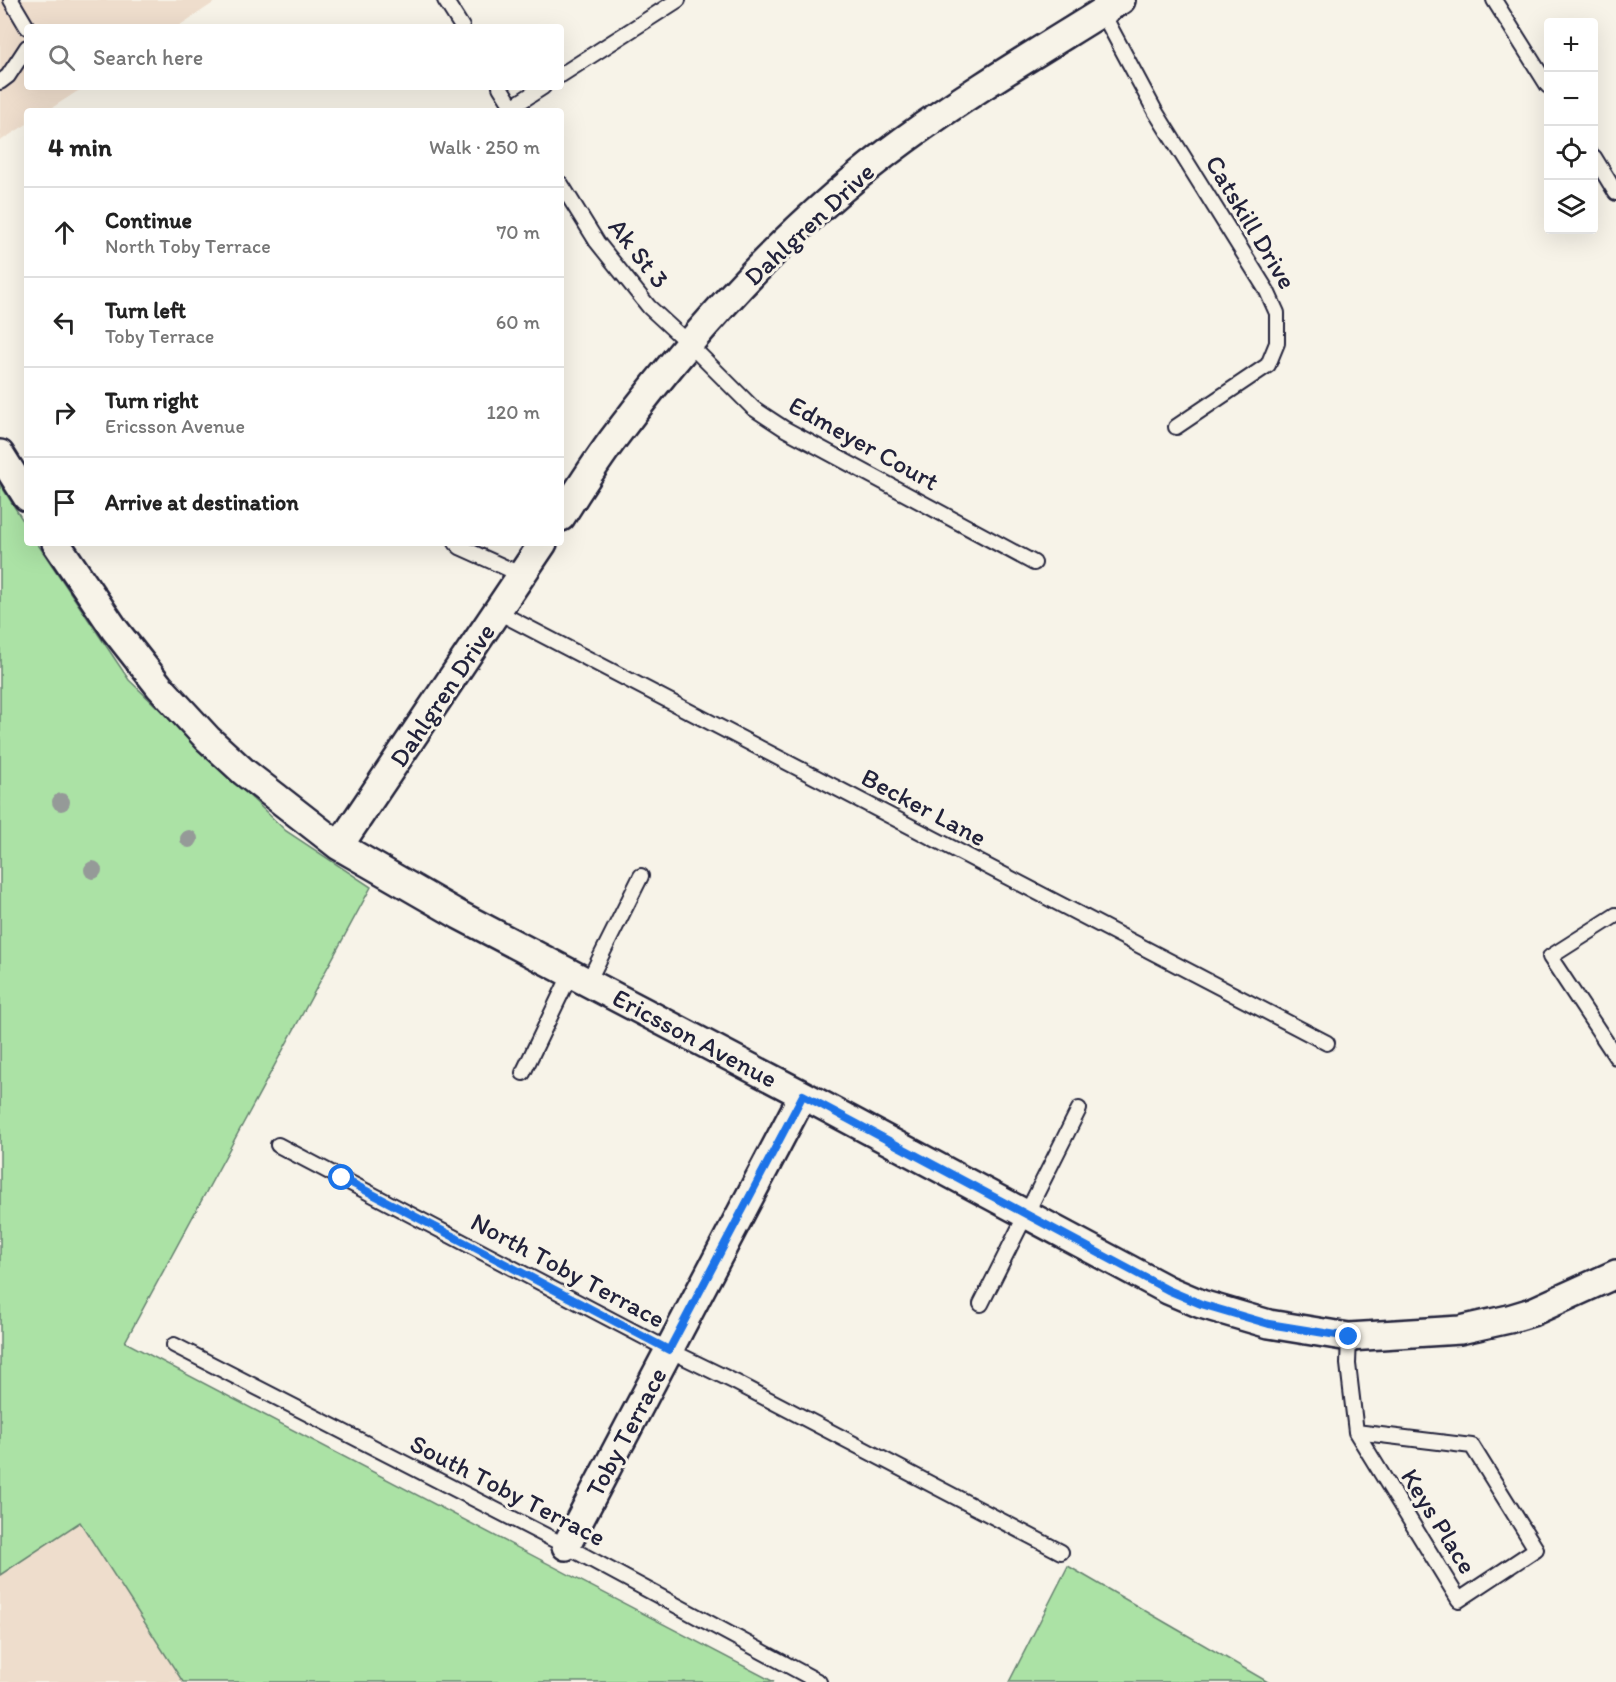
<!DOCTYPE html>
<meta charset="utf-8">
<style>
:root{--surface:#fff;--page:#f2f2f2;--text:#222;--muted:#767676;--line:#e0e0e0}
body{margin:0;font-family:Itim,sans-serif;background:var(--page);color:var(--text)}
.controls{position:absolute;right:18px;top:18px;display:grid;overflow:hidden;border-radius:6px;box-shadow:0 6px 24px #0002}
.controls button{width:54px;height:54px;display:grid;place-items:center;padding:0;border:0;border-bottom:2px solid var(--line);background:var(--surface);color:var(--text);font:30px sans-serif}
.stop{position:absolute;width:18px;height:18px;margin:-14px;border:4px solid #1a73e8;border-radius:50%;background:#fff}
.stop.end{background:#1a73e8;border-color:#fff;box-shadow:0 2px 6px #0008}
.list{margin:0;padding:0;list-style:none}
h2{display:flex;justify-content:space-between;align-items:center;height:78px;margin:0;padding:0 24px;font-size:26px}
h2 small{font-size:20px;font-weight:400;color:var(--muted)}
.list li{display:grid;grid-template-columns:39px 1fr auto;gap:18px;align-items:center;box-sizing:border-box;height:90px;padding:0 24px;border-top:2px solid var(--line)}
.list b{display:block;font-size:22px;white-space:nowrap}
.list p{margin:0;font-size:20px;white-space:nowrap;color:var(--muted)}
.list em{font-size:20px;font-style:normal;color:var(--muted)}
.icon{flex:none;width:33px;height:33px;fill:none;stroke:currentColor;stroke-width:2;stroke-linecap:round;stroke-linejoin:round}
.map{position:relative;flex:none;width:1616px;height:1682px;overflow:hidden}
.search{position:absolute;background:var(--surface);box-shadow:0 6px 24px #0002;left:24px;top:24px;width:540px;height:66px;display:flex;align-items:center;gap:15px;box-sizing:border-box;padding:0 21px;border-radius:6px;color:var(--muted);font-size:22px}
.panel{position:absolute;background:var(--surface);box-shadow:0 6px 24px #0002;left:24px;top:108px;width:540px;height:438px;border-radius:6px}
.map>svg:first-child{display:block}
</style>
<div class="map">
<svg width="1616" height="1682" viewBox="0 0 1616 1682">
<rect width="100%" height="100%" fill="#f7f3e8"/>
<filter id="ink" filterUnits="userSpaceOnUse"><feTurbulence type="fractalNoise" baseFrequency=".0167" numOctaves="2"/><feDisplacementMap in="SourceGraphic" scale="12" xChannelSelector="R" yChannelSelector="G"/><feConvolveMatrix kernelMatrix="1 2 1 2 8 2 1 2 1" color-interpolation-filters="sRGB"/></filter>
<g filter="url(#ink)">
<path fill="#edc" d="M 0,0 L 218,0 L 177,27 L 27,27 L 27,87 L 84,87 L 47,111 L 27,111 L 27,124 L 0,141 Z
M 80,1522 L 183,1682 L 0,1682 L 0,1575 Z"/>
<path fill="#abe2a5" stroke="#668270" stroke-width="1.5" d="M 0,484 L 27,527 L 27,543 L 37,543 L 129,680 L 286,831 L 371,887 L 125,1342 L 774,1682 L 183,1682 L 80,1522 L 0,1575 Z
M 1068,1566 L 1268,1682 L 1009,1682 Z"/>
<g fill="none" stroke-linecap="round" stroke-linejoin="round">
<g stroke="#22223b" stroke-width="18">
<path id="service" d="M 11,0 L 27,27
M 445,0 L 462,27
M 1494,0 L 1548,86
M 1102,12 L 1155,111 L 1267,291 L 1277,313 L 1277,343 L 1268,365 L 1176,427
M 561,75 L 678,0
M 0,82 L 8,76 L 27,47
M 500,87 L 515,111
M 512,107 L 543,87
M 1594,157 L 1616,193
M 561,184 L 597,242 L 649,307 L 688,343 L 753,408 L 785,429 L 1034,563
M 456,543 L 460,547 L 522,575
M 498,612 L 1327,1043
M 1616,915 L 1550,957 L 1616,1057
M 588,982 L 641,876
M 523,1073 L 571,973
M 278,1145 L 669,1350 L 735,1382 L 1061,1552
M 981,1304 L 1079,1109
M 1349,1337 L 1348,1364 L 1356,1432 L 1459,1600 L 1536,1549 L 1472,1446 L 1356,1432
M 174,1345 L 566,1546 L 819,1682"/>
</g>
<g stroke="#22223b" stroke-width="32">
<path id="minor" d="M 0,454 L 27,497
M 561,517 C 579,489 597,460 617,434 C 699,325 793,221 904,140 C 974,89 1048,46 1121,0
M 56,543 L 115,630 L 159,686 L 208,739 L 244,772 L 339,846 L 459,915 L 803,1095 L 1168,1290 L 1201,1304 L 1269,1324 L 1349,1337 L 1460,1330 L 1509,1319 L 1532,1312 L 1616,1274
M 339,846 L 543,543
M 566,1546 L 803,1095"/>
</g>
<use href="#service" stroke="#f7f3e8" stroke-width="14"/>
<use href="#minor" stroke="#f7f3e8" stroke-width="27"/>
</g>
<g fill="#959a98">
<circle cx="61" cy="802" r="9"/>
<circle cx="189" cy="839" r="9"/>
<circle cx="93" cy="870" r="9"/>
</g>
</g>
<g fill="none" stroke-linecap="round" stroke-linejoin="round" filter="url(#ink)">
<path stroke="#1a73e8" stroke-width="8" d="M 342,1178 L 669,1350 L 803,1095 L 1168,1290 L 1201,1304 L 1269,1324 L 1349,1337"/>
</g>
<g text-anchor="middle" dominant-baseline="central" stroke-width="6" stroke-linejoin="round" paint-order="stroke">
<g font-size="26" fill="#22223b" stroke="#f7f3e8">
<text transform="translate(1251 222) rotate(59)">Catskill Drive</text>
<text transform="translate(809 224) rotate(-43)">Dahlgren Drive</text>
<text transform="translate(639 253) rotate(52)">Ak St 3</text>
<text transform="translate(864 443) rotate(29)">Edmeyer Court</text>
<text transform="translate(442 695) rotate(-56)">Dahlgren Drive</text>
<text transform="translate(924 807) rotate(28)">Becker Lane</text>
<text transform="translate(695 1038) rotate(28)">Ericsson Avenue</text>
<text transform="translate(568 1270) rotate(28)">North Toby Terrace</text>
<text transform="translate(626 1432) rotate(-62)">Toby Terrace</text>
<text transform="translate(508 1490) rotate(27)">South Toby Terrace</text>
<text transform="translate(1439 1521) rotate(58)">Keys Place</text>
</g>
</g>
</svg>
<div class="controls">
<button>+</button>
<button>−</button>
<button><svg class="icon" aria-label="locate" viewBox="0 0 24 24"><circle cx="12" cy="12" r="6"/><path d="M12 2v4M12 18v4M2 12h4M18 12h4"/></svg></button>
<button><svg class="icon" aria-label="layers" viewBox="0 0 24 24"><path d="M12 4l9 5-9 5-9-5zM3 14l9 5 9-5"/></svg></button>
</div>
<div class="stop" style="left:342px;top:1178px"></div>
<div class="stop end" style="left:1349px;top:1337px"></div>
<div class="search"><svg class="icon" aria-label="search" viewBox="0 0 24 24"><circle cx="10" cy="10" r="6"/><path d="M15 15l6 6"/></svg>Search here</div>
<section class="panel">
<h2>4 min<small>Walk · 250 m</small></h2>
<ul class="list">
<li><svg class="icon" aria-label="ahead" viewBox="0 0 24 24"><path d="M12 20V5M6 11l6-6 6 6"/></svg><div><b>Continue</b><p>North Toby Terrace</p></div><em>70 m</em></li>
<li><svg class="icon" aria-label="left" viewBox="0 0 24 24"><path d="M17 20v-9H6M10 6l-5 5 5 5"/></svg><div><b>Turn left</b><p>Toby Terrace</p></div><em>60 m</em></li>
<li><svg class="icon" aria-label="right" viewBox="0 0 24 24"><path d="M7 20v-9h11M14 6l5 5-5 5"/></svg><div><b>Turn right</b><p>Ericsson Avenue</p></div><em>120 m</em></li>
<li><svg class="icon" aria-label="arrive" viewBox="0 0 24 24"><path d="M6 21V4h12l-3 4 3 4H6"/></svg><div><b>Arrive at destination</b></div></li>
</ul>
</section>
</div>
